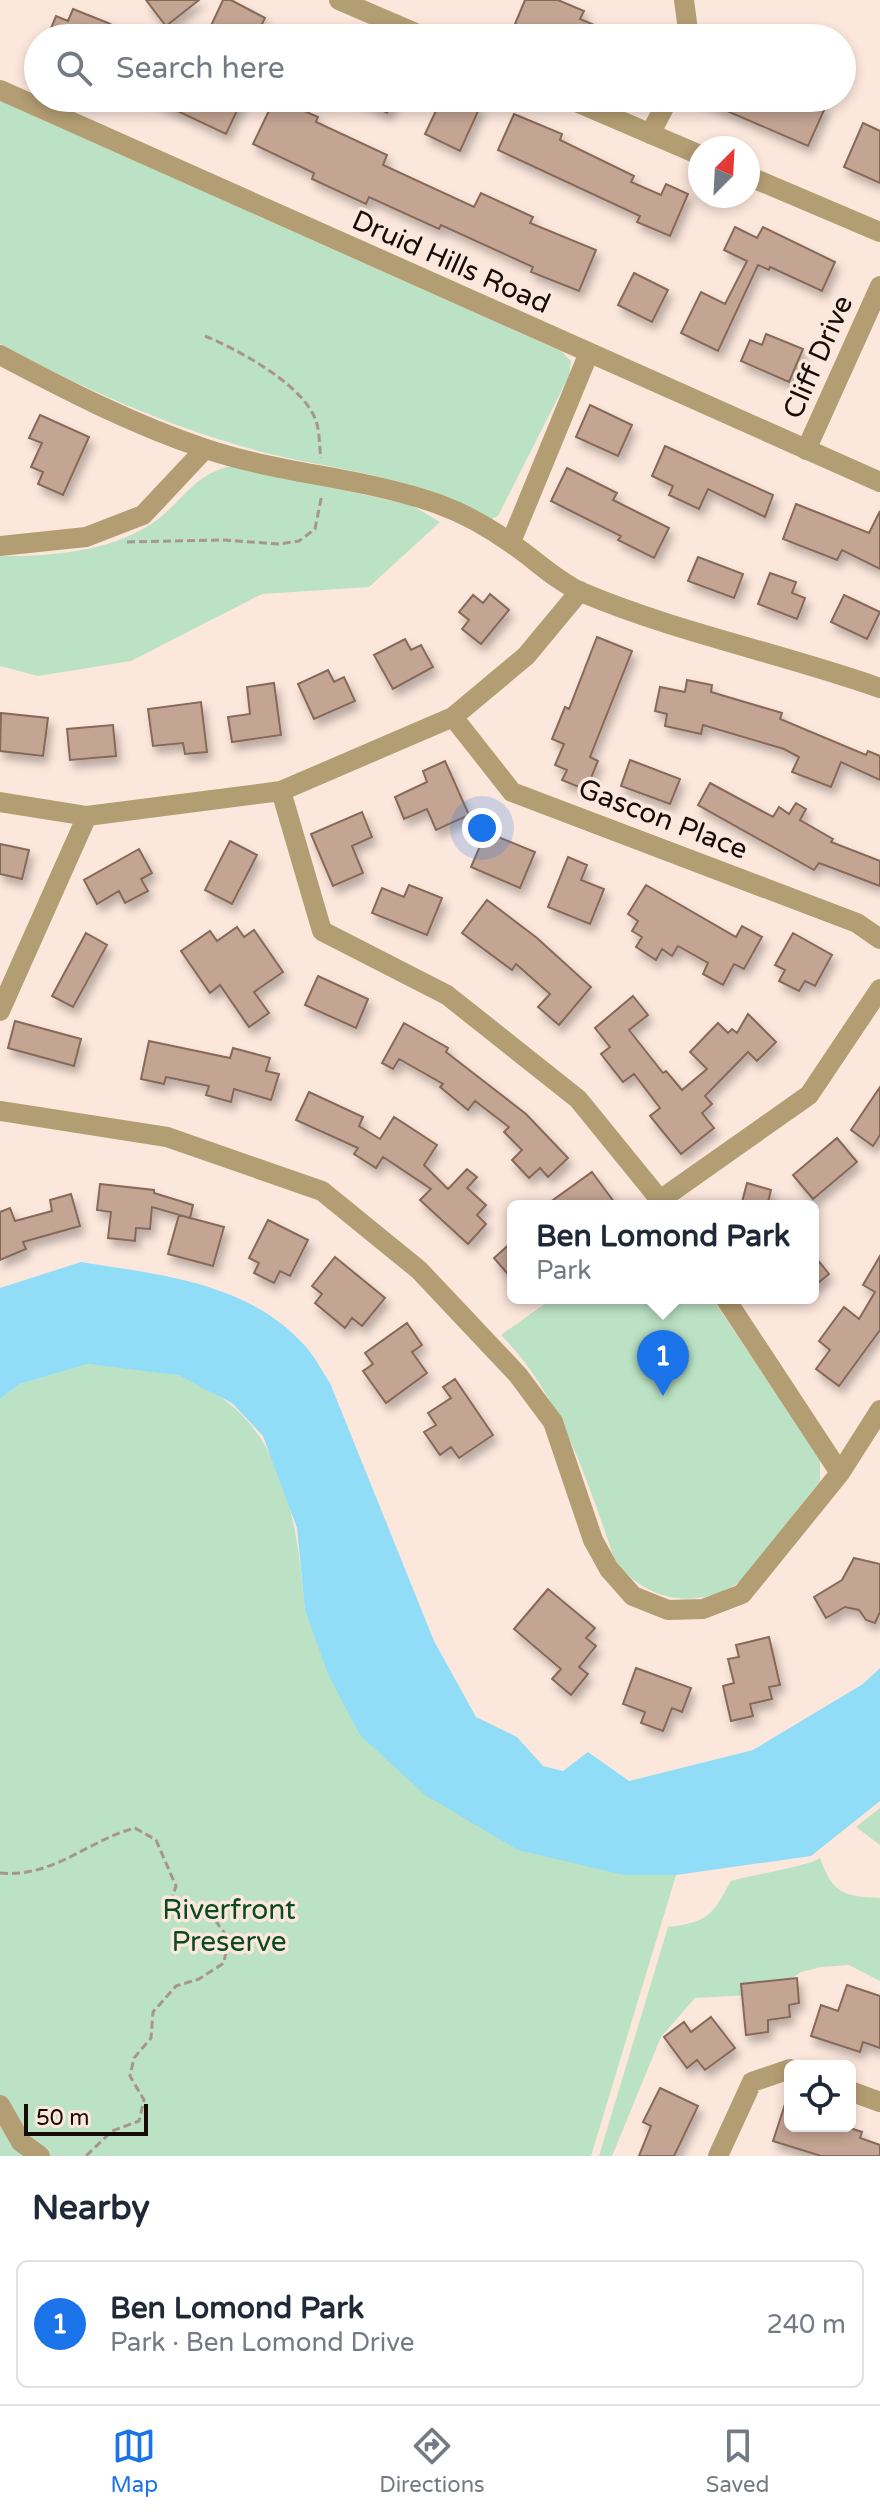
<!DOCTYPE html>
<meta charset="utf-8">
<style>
:root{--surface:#fff;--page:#f6f6f7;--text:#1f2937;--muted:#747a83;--line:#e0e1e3;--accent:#1a73e8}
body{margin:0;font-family:"Varela Round",sans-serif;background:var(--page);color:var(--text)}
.controls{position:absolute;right:24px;bottom:24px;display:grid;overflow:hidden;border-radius:12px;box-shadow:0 4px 12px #0003}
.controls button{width:72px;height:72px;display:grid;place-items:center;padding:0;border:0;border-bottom:2px solid var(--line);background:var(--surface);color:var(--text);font:40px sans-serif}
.compass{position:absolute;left:688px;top:136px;width:72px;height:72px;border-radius:50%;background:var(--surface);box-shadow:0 4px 12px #0003;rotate:24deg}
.scale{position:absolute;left:24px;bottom:20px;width:124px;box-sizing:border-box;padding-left:8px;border:4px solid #160b06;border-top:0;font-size:22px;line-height:28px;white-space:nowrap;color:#160b06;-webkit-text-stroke:6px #fce7dc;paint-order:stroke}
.you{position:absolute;left:482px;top:828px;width:28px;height:28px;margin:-20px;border:6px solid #fff;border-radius:50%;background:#1a73e8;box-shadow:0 0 0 12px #1a73e833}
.badge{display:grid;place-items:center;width:52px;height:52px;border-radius:50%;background:var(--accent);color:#fff;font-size:26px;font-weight:700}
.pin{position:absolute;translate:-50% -66px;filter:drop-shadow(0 2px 4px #0008)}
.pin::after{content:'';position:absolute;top:42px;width:28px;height:24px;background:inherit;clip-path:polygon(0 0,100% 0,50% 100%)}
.popup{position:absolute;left:507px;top:1200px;width:312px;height:104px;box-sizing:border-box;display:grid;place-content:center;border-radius:12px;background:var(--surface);filter:drop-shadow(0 2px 6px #0005);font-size:26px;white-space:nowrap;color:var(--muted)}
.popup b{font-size:30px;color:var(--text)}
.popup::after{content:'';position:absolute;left:50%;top:100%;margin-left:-16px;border:16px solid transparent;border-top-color:var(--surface)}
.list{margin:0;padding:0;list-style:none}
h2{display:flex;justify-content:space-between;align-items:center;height:104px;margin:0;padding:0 32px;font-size:34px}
h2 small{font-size:26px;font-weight:400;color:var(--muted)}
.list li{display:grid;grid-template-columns:52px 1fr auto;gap:24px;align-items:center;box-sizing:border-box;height:128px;margin:0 16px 16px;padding:0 16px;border:2px solid var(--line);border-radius:12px}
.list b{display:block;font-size:30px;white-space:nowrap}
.list p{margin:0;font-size:26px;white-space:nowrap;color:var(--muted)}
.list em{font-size:26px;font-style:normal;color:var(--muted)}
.icon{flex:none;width:44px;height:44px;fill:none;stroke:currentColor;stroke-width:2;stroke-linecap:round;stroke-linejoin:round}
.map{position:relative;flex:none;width:880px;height:2156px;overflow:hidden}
.search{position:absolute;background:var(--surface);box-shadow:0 4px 12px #0003;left:24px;right:24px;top:24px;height:88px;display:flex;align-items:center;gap:20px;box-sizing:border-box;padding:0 28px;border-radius:44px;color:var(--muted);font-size:30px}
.sheet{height:248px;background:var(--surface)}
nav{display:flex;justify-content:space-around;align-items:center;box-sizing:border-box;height:112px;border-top:2px solid var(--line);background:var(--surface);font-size:22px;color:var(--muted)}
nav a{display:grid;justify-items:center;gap:4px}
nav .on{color:var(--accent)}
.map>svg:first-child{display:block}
</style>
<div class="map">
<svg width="880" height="2156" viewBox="0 0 880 2156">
<defs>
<filter id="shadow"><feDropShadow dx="4" dy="7" stdDeviation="4" flood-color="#0004"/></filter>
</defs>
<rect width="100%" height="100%" fill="#fce7dc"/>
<path fill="#bbe2c4" d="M 0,101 L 561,351 L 571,361 L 569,376 L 498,516 L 491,519 C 456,503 421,487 383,478 C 346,468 307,463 270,454 C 175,430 86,390 0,344 Z
M 232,466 L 411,505 L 440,522 L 369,587 L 262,594 L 131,661 L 38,676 L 0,666 L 0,556 C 51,557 115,551 157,520 C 184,499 196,473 232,466 Z
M 553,1298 L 712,1298 L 820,1458 L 820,1481 L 742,1580 C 699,1612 643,1602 614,1558 C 587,1479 561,1396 501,1335 Z
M 88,1364 C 116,1367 153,1366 180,1376 C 283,1414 296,1513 305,1610 L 624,1875 L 676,1875 L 591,2156 L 0,2156 L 0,1399 L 20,1384 Z
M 880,1808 L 880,1845 L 856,1827 Z
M 820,1858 C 833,1894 843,1896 880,1898 L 880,1981 L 849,1965 L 821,1967 L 801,1972 L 769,1994 L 695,1998 L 661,2037 L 612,2156 L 599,2156 L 668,1927 C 709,1922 712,1915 731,1881 C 751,1875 809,1866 820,1858 Z"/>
<path fill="#91dcf7" d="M 81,1262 C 160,1275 249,1282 306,1347 C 315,1357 322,1371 330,1383 L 434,1641 L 476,1717 L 517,1737 L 543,1766 L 563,1771 L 588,1752 L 629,1781 L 753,1750 L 863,1684 L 880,1668 L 880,1801 L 811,1856 L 676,1875 L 624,1875 L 518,1850 L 425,1795 L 360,1735 L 328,1674 L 305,1610 L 297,1528 L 263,1436 L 232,1403 L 178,1375 L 88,1364 L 20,1384 L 0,1399 L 0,1288 Z"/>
<path fill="#c4a493" stroke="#866958" stroke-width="2" filter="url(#shadow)" d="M 146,0 L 199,0 L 166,26 Z
M 223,0 L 231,0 L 265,18 L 255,38 L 219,38 L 208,32 Z
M 525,0 L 558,0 L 584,11 L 580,19 L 625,38 L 548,38 L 515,24 Z
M 73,9 L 108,23 L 137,38 L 47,38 L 56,16 L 68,21 Z
M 150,98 L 243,98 L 226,134 Z
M 275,98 L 318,117 L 316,122 L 387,155 L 383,165 L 474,207 L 481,193 L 533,217 L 530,223 L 596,250 L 579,291 L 531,272 L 533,267 L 441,225 L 439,229 L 369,197 L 366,204 L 312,179 L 314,173 L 253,144 Z
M 358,98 L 395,98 L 387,113 Z
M 442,98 L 462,98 L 480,107 L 460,151 L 425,134 Z
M 697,98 L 804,98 L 825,108 L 808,146 Z
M 514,114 L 562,134 L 560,140 L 634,176 L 631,182 L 661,195 L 666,184 L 688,194 L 670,236 L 637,222 L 640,216 L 498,150 Z
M 863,123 L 880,131 L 880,183 L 844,167 Z
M 735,227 L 757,238 L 763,227 L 835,262 L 822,291 L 770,267 L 769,270 L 758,265 L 718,351 L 681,333 L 701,292 L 725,304 L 747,261 L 724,250 Z
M 634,273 L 668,290 L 652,322 L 618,305 Z
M 766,334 L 803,349 L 789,382 L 741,361 L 750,340 L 762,345 Z
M 590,405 L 632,425 L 618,456 L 576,437 Z
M 40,415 L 89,437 L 63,495 L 38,484 L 43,472 L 31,467 L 42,443 L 29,438 Z
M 665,446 L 773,495 L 765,517 L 708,489 L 699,509 L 669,495 L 673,486 L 652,476 Z
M 567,468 L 617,493 L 613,500 L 669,528 L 654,558 L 618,540 L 621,536 L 551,501 Z
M 796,504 L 869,533 L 880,511 L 880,569 L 842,550 L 837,560 L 783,539 Z
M 698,557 L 743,574 L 734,598 L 688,581 Z
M 770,573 L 796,582 L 792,593 L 805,598 L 797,619 L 758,604 Z
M 490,594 L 509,610 L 481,644 L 462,629 L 469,620 L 459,612 L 473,595 L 483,603 Z
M 844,595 L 880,612 L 867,639 L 831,622 Z
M 597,637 L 632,651 L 590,757 L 598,761 L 586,790 L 562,780 L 567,770 L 555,765 L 564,744 L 552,739 L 565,707 L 569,709 Z
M 405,639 L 411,650 L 421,645 L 433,667 L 393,689 L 374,655 Z
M 328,670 L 334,682 L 344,677 L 355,701 L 314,719 L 298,684 Z
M 687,680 L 712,685 L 711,692 L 782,713 L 780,719 L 866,755 L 868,751 L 880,756 L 880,780 L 841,762 L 831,787 L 792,772 L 799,757 L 784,749 L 703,725 L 701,734 L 665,726 L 667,714 L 655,711 L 660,687 L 685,692 Z
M 274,683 L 281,735 L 232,742 L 228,717 L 250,714 L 247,687 Z
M 201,702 L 207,752 L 185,754 L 183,743 L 153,746 L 148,709 Z
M 1,713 L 48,718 L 43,756 L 0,751 Z
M 113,725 L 116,756 L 70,760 L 67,729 Z
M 630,760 L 680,779 L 670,804 L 621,786 Z
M 445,761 L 469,815 L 436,830 L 427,809 L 404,819 L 395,797 L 427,782 L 423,771 Z
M 710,783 L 773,817 L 779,807 L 789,814 L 796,803 L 806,809 L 800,820 L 833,839 L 831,842 L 880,861 L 880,886 L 819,863 L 814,870 L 698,805 Z
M 362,812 L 372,837 L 352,846 L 363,873 L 333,886 L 311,834 Z
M 486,832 L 535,852 L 520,888 L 471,867 Z
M 230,841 L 257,855 L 232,904 L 205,890 Z
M 0,844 L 29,850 L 22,879 L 0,874 Z
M 139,849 L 152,873 L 141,879 L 148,891 L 125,903 L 119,891 L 97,904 L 84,880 Z
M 568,857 L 587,865 L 581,880 L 604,889 L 590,924 L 548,907 Z
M 409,885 L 442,898 L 427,935 L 372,913 L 382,888 L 404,897 Z
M 646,885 L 736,937 L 742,926 L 762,937 L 744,969 L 734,964 L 723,985 L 703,974 L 708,963 L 678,946 L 672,956 L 662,949 L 656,960 L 636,947 L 642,937 L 632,931 L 638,921 L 628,914 Z
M 487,900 L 537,938 L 591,987 L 559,1025 L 538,1007 L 550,994 L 516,964 L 512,970 L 462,933 Z
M 237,927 L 244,937 L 254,930 L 283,972 L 254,992 L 269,1013 L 249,1027 L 220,985 L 210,993 L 181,951 L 210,931 L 217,941 Z
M 86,933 L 107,945 L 73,1007 L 52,996 Z
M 793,933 L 832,955 L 815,986 L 805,981 L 799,991 L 779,981 L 785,970 L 775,965 Z
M 318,976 L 368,999 L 356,1028 L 305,1005 Z
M 633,996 L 648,1015 L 629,1030 L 663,1073 L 666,1071 L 682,1090 L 707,1069 L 690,1052 L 718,1023 L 728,1033 L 732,1029 L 737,1033 L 748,1014 L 776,1042 L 757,1061 L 748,1052 L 705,1096 L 712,1104 L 702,1113 L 714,1128 L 681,1154 L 650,1116 L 660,1108 L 634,1074 L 623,1082 L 601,1054 L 610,1047 L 595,1028 Z
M 15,1021 L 81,1039 L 74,1066 L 8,1048 Z
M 404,1023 L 448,1048 L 446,1052 L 526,1114 L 568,1158 L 548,1177 L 540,1168 L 529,1178 L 512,1160 L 522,1150 L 504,1132 L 509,1127 L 475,1101 L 468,1110 L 440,1087 L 443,1084 L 399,1059 L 393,1069 L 382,1063 Z
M 149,1041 L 230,1058 L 233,1048 L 270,1058 L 266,1071 L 279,1074 L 271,1100 L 234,1089 L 231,1102 L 206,1095 L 209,1086 L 166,1077 L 164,1084 L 141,1079 Z
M 880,1087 L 880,1135 L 873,1146 L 851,1130 Z
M 309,1092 L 363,1117 L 359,1126 L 380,1139 L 394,1117 L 437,1145 L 424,1165 L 448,1189 L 467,1169 L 477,1177 L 467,1188 L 486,1205 L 477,1215 L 486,1224 L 468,1244 L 420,1200 L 431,1189 L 383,1157 L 376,1168 L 354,1154 L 358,1148 L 296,1120 Z
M 837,1138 L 857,1162 L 813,1199 L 793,1175 Z
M 592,1172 L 617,1206 L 546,1206 L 553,1200 Z
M 747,1183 L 771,1190 L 767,1206 L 741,1206 Z
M 100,1184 L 154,1190 L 154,1193 L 193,1205 L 190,1218 L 152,1207 L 150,1229 L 136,1228 L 135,1241 L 108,1238 L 111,1212 L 97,1210 Z
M 71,1194 L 80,1226 L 23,1242 L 26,1249 L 0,1260 L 0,1212 L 10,1208 L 15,1221 L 52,1211 L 50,1200 Z
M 179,1215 L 224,1227 L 213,1266 L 168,1254 Z
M 268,1220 L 308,1240 L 290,1276 L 280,1271 L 274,1283 L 254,1273 L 259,1263 L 249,1258 Z
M 513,1241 L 513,1280 L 494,1258 Z
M 813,1254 L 829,1274 L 813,1287 Z
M 880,1256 L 880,1330 L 839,1386 L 816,1369 L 830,1350 L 819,1341 L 844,1307 L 859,1319 L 875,1292 L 863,1285 Z
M 335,1257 L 385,1298 L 362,1326 L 352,1318 L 345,1328 L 315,1303 L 322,1294 L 312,1286 Z
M 407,1323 L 422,1345 L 412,1352 L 427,1373 L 386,1403 L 363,1371 L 373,1364 L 365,1353 Z
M 455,1379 L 493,1435 L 459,1458 L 451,1447 L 440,1455 L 424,1432 L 436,1425 L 428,1413 L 451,1398 L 443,1387 Z
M 854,1558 L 880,1564 L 880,1612 L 875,1623 L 866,1620 L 859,1610 L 845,1607 L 826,1618 L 814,1597 L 842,1580 Z
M 548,1589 L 595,1628 L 586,1638 L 596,1646 L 579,1667 L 588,1674 L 571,1695 L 552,1679 L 561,1669 L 514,1629 Z
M 769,1637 L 780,1685 L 769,1687 L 772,1699 L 750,1704 L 753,1716 L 731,1721 L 723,1686 L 734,1683 L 728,1659 L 739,1657 L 736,1645 Z
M 636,1668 L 691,1688 L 682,1712 L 672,1708 L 663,1731 L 641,1723 L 645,1712 L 623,1704 Z
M 797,1978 L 799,2003 L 789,2005 L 790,2017 L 768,2020 L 768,2032 L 746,2035 L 741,1984 Z
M 847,1985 L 880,1996 L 880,2048 L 863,2042 L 860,2052 L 811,2036 L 821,2005 L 838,2011 Z
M 711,2017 L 735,2048 L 705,2070 L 697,2060 L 687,2068 L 664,2037 L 684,2022 L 691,2032 Z
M 660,2088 L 698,2106 L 674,2156 L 639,2156 L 651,2126 L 643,2122 Z
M 787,2098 L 790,2126 L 844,2126 L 862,2132 L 860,2138 L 880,2145 L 880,2156 L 821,2156 L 773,2141 Z"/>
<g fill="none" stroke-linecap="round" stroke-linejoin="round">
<path stroke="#a8968e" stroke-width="3" stroke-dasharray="8 4" stroke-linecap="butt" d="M 205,336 C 239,350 304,385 316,421 C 320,432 319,446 321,458
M 127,542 L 223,540 L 279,544 L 299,541 L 315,529 L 322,494
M 0,1873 C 54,1878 88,1840 135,1828 L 156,1840 L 176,1886 L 170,1904 L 177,1913 L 215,1920 L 228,1938 L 224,1963 L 199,1979 L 176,1986 L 153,2012 L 151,2038 L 134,2058 L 130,2076 L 144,2100 L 139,2121 L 112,2131 L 86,2156"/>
<path stroke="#b39d72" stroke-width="20" d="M 339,0 L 427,38
M 684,0 L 689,38
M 0,90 L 880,482
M 567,98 L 700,155
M 650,134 L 669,98
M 748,176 L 880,232
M 0,355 C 66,390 132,424 203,448 C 279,474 362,477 438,504 C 463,513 490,528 512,544 C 536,560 555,580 581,592 C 678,633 781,653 880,688
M 806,450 L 880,286
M 511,542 L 588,355
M 0,546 L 86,537 L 143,515 L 205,449
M 453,717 L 512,792 L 857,923 L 880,939
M 281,791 L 322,931 L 447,995 L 578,1099 L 665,1206
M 0,802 L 87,816 L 281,791 L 453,717 L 526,656 L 580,591
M 0,1011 L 87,816
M 0,1111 L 167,1137 L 322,1191 L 419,1270 L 518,1375 L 553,1422 L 593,1540 L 609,1569 L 633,1596 L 668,1610 L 703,1609 L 742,1594 L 840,1473 L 880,1410
M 660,1200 L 809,1095 L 880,989
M 725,1298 L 840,1473
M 850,2091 L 880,2102
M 0,2105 L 21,2142 L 40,2156
M 718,2156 L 752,2082 L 790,2069"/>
</g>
<g text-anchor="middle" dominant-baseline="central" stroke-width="7" stroke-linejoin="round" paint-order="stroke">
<g font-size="28" fill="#160b06" stroke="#fce7dc">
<text transform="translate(451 262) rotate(24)">Druid Hills Road</text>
<text transform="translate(818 357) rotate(-66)">Cliff Drive</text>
<text transform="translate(663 819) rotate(21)">Gascon Place</text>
</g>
<g font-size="28" fill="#084a23" stroke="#fce7dc">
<text x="229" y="1910">Riverfront<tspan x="229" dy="32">Preserve</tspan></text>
</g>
</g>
</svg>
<div class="controls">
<button><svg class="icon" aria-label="locate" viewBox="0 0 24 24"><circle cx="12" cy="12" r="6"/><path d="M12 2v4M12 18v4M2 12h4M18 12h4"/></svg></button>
</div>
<svg class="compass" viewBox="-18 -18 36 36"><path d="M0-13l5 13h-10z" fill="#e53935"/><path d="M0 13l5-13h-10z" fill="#747a83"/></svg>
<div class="scale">50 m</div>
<div class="you"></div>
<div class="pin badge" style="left:663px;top:1396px">1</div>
<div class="popup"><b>Ben Lomond Park</b>Park</div>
<div class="search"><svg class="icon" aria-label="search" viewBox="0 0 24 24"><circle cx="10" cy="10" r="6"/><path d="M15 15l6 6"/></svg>Search here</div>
</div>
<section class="sheet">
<h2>Nearby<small></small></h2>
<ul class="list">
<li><span class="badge">1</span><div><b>Ben Lomond Park</b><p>Park · Ben Lomond Drive</p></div><em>240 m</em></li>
</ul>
</section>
<nav>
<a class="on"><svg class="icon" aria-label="map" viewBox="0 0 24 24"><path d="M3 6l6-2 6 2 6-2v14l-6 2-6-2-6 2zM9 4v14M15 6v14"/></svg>Map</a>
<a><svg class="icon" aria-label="directions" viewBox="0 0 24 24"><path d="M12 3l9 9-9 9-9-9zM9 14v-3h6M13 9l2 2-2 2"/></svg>Directions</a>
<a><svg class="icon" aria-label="saved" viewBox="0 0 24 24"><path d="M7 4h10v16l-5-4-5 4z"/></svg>Saved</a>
</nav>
